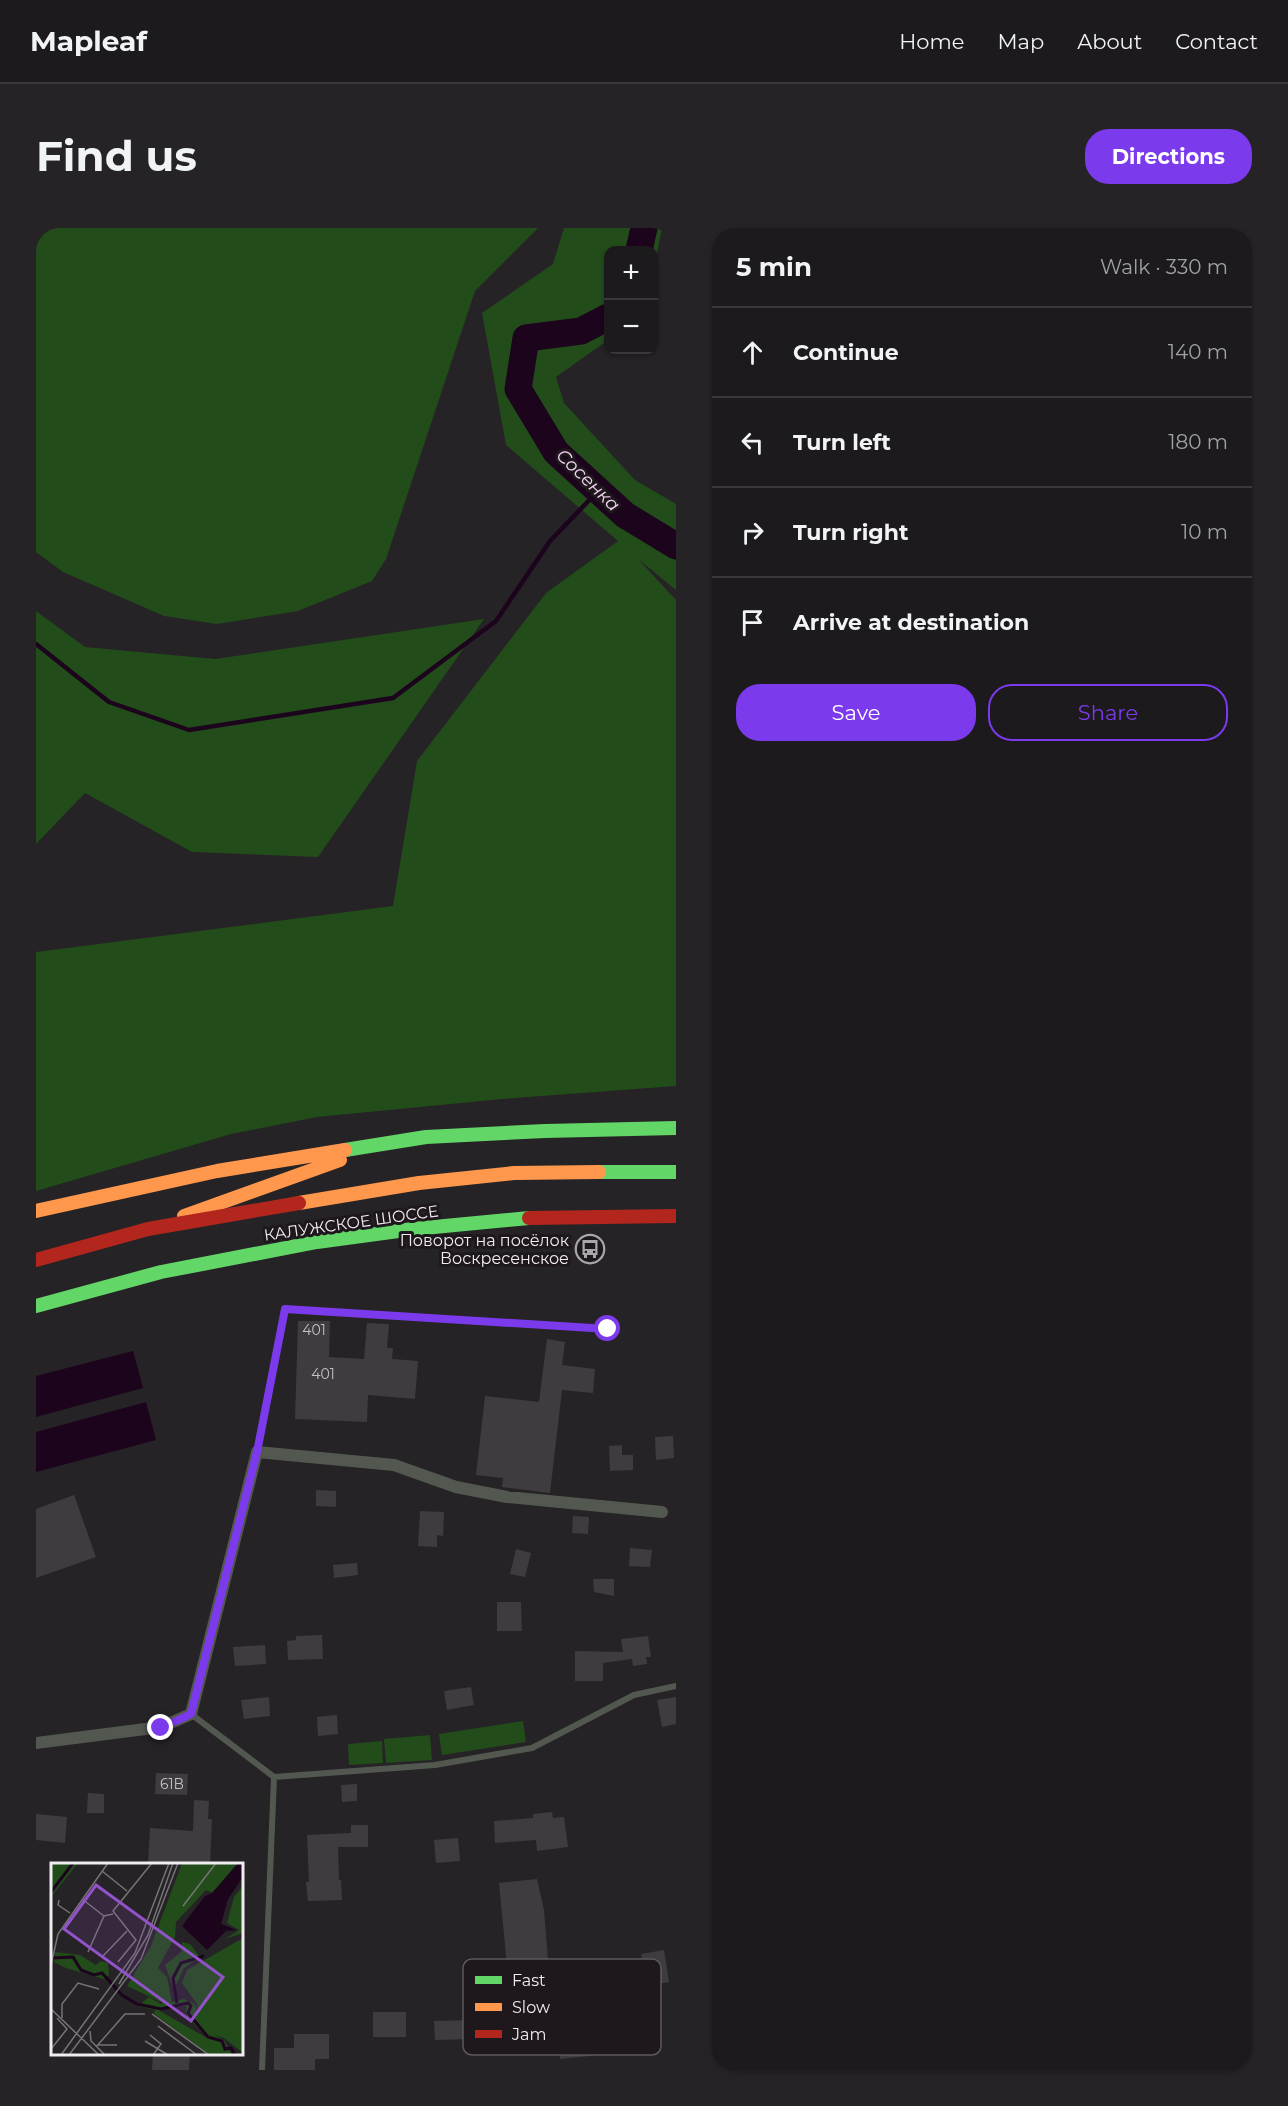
<!DOCTYPE html>
<meta charset="utf-8">
<style>
:root{--surface:#1c1a1c;--page:#252325;--text:#f1f3f6;--muted:#a0a1a3;--line:#3a383b;--accent:#7c3aed}
body{margin:0;font-family:Montserrat,sans-serif;background:var(--page);color:var(--text)}
.controls{position:absolute;right:18px;top:18px;display:grid;overflow:hidden;border-radius:12px;box-shadow:0 2px 4px #0004}
.controls button{width:54px;height:54px;display:grid;place-items:center;padding:0;border:0;border-bottom:2px solid var(--line);background:var(--surface);color:var(--text);font:30px sans-serif}
.stop{position:absolute;width:18px;height:18px;margin:-14px;border:4px solid #7c3aed;border-radius:50%;background:#fff}
.stop.end{background:#7c3aed;border-color:#fff;box-shadow:0 2px 6px #0008}
.list{margin:0;padding:0;list-style:none}
h2{display:flex;justify-content:space-between;align-items:center;height:78px;margin:0;padding:0 24px;font-size:26px}
h2 small{font-size:20px;font-weight:400;color:var(--muted)}
.list li{display:grid;grid-template-columns:39px 1fr auto;gap:18px;align-items:center;box-sizing:border-box;height:90px;padding:0 24px;border-top:2px solid var(--line)}
.list b{display:block;font-size:22px;white-space:nowrap}
.list em{font-size:20px;font-style:normal;color:var(--muted)}
.actions{display:flex;gap:12px;padding:18px 24px}
.actions a{flex:1;padding:14px 0;border:2px solid var(--accent);border-radius:24px;text-align:center;font-size:21px;color:var(--accent)}
.actions .main{background:var(--accent);color:#fff}
.icon{flex:none;width:33px;height:33px;fill:none;stroke:currentColor;stroke-width:2;stroke-linecap:round;stroke-linejoin:round}
.map{position:relative;flex:none;width:640px;height:1842px;overflow:hidden;border-radius:24px}
header{display:flex;align-items:center;gap:36px;box-sizing:border-box;height:84px;padding:0 30px;background:var(--surface);border-bottom:2px solid var(--line)}
header strong{font-size:28px}
nav{display:flex;gap:33px;margin-inline-start:auto;font-size:21px}
.intro{display:flex;align-items:center;justify-content:space-between;box-sizing:border-box;height:144px;padding:0 36px}
h1{margin:0;font-size:42px}
.button{padding:15px 27px;border-radius:24px;background:var(--accent);color:#fff;font-size:21px;font-weight:700}
main{display:flex;gap:36px;padding:0 36px}
aside{flex:1;background:var(--surface);border-radius:24px;box-shadow:0 2px 4px #0004}
.map>svg:first-child{display:block}
</style>
<header>
<strong>Mapleaf</strong>
<nav><a>Home</a><a>Map</a><a>About</a><a>Contact</a></nav>
</header>
<div class="intro"><h1>Find us</h1><a class="button">Directions</a></div>
<main>
<div class="map">
<svg width="640" height="1842" viewBox="0 0 640 1842">
<rect width="100%" height="100%" fill="#262326"/>
<path fill="#224c1a" d="M 0,0 L 502,0 L 439,63 L 350,331 L 336,353 L 262,383 L 181,396 L 128,388 L 27,344 L 0,324 Z
M 528,0 L 626,0 L 618,41 L 618,22 L 572,22 L 572,112 L 520,149 L 528,175 L 599,252 L 640,276 L 640,362 L 602,331 L 640,372 L 640,858 L 466,871 L 281,889 L 195,906 L 0,963 L 0,724 L 357,678 L 381,533 L 510,365 L 582,313 L 470,217 L 446,85 L 517,36 Z
M 0,383 L 49,419 L 179,431 L 448,391 L 282,629 L 156,624 L 49,565 L 0,616 Z
M 487,1493 L 490,1514 L 406,1527 L 403,1506 Z
M 394,1507 L 396,1532 L 350,1535 L 348,1511 Z
M 346,1513 L 347,1535 L 313,1537 L 312,1516 Z"/>
<path fill="#1b041c" d="M 97,1123 L 107,1160 L 0,1189 L 0,1148 Z
M 110,1174 L 120,1212 L 0,1244 L 0,1204 Z"/>
<g fill="none" stroke-linecap="round" stroke-linejoin="round">
<path stroke="#1b041c" stroke-width="4.5" d="M 0,416 L 73,474 L 153,502 L 357,470 L 460,393 L 514,313 L 562,263"/>
<path stroke="#1b041c" stroke-width="27" d="M 603,22 L 608,0
M 572,89 L 545,103 L 490,110 L 482,161 L 520,224 L 589,287 L 640,318"/>
</g>
<path fill="#3f3c3f" d="M 262,1093 L 294,1093 L 293,1129 L 328,1131 L 331,1095 L 353,1096 L 351,1120 L 357,1120 L 356,1131 L 382,1133 L 379,1171 L 332,1167 L 331,1194 L 259,1191 Z
M 511,1111 L 529,1114 L 526,1137 L 559,1141 L 557,1165 L 526,1162 L 514,1265 L 466,1259 L 467,1250 L 440,1247 L 449,1168 L 503,1174 Z
M 637,1208 L 638,1230 L 620,1232 L 619,1209 Z
M 586,1217 L 586,1227 L 597,1227 L 597,1242 L 574,1243 L 573,1218 Z
M 280,1262 L 300,1263 L 300,1279 L 280,1278 Z
M 38,1267 L 60,1329 L 0,1350 L 0,1281 Z
M 384,1283 L 408,1284 L 407,1308 L 401,1307 L 401,1319 L 382,1318 Z
M 537,1288 L 553,1289 L 552,1306 L 536,1305 Z
M 594,1320 L 616,1322 L 614,1339 L 593,1338 Z
M 480,1321 L 495,1325 L 489,1349 L 474,1346 Z
M 321,1335 L 322,1347 L 298,1350 L 297,1337 Z
M 557,1351 L 578,1351 L 578,1368 L 558,1364 Z
M 461,1374 L 485,1374 L 486,1403 L 461,1403 Z
M 286,1407 L 287,1431 L 252,1432 L 251,1413 L 260,1412 L 260,1408 Z
M 612,1408 L 615,1429 L 610,1429 L 611,1436 L 597,1438 L 596,1431 L 567,1435 L 567,1453 L 539,1453 L 539,1423 L 587,1424 L 585,1411 Z
M 229,1417 L 230,1436 L 199,1438 L 197,1419 Z
M 435,1459 L 438,1477 L 411,1482 L 408,1463 Z
M 233,1469 L 234,1488 L 208,1491 L 205,1472 Z
M 640,1469 L 640,1496 L 626,1499 L 621,1472 Z
M 301,1487 L 302,1506 L 282,1508 L 281,1489 Z
M 120,1545 L 152,1546 L 151,1567 L 119,1566 Z
M 321,1556 L 321,1573 L 306,1574 L 305,1557 Z
M 52,1565 L 68,1566 L 68,1585 L 51,1585 Z
M 158,1572 L 173,1573 L 172,1591 L 176,1591 L 174,1636 L 112,1636 L 114,1600 L 157,1603 Z
M 516,1584 L 517,1590 L 528,1589 L 532,1619 L 501,1623 L 500,1612 L 459,1615 L 458,1593 L 497,1590 L 497,1586 Z
M 0,1586 L 31,1589 L 29,1615 L 0,1612 Z
M 315,1597 L 332,1597 L 332,1619 L 302,1619 L 303,1652 L 305,1652 L 306,1672 L 272,1673 L 270,1654 L 273,1654 L 271,1607 L 315,1605 Z
M 422,1610 L 424,1633 L 400,1635 L 398,1612 Z
M 501,1651 L 508,1682 L 516,1780 L 557,1775 L 563,1827 L 524,1831 L 521,1807 L 467,1811 L 463,1749 L 472,1748 L 463,1655 Z
M 628,1722 L 633,1754 L 564,1767 L 559,1738 L 606,1730 L 605,1726 Z
M 337,1784 L 370,1784 L 370,1809 L 337,1809 Z
M 437,1792 L 438,1811 L 399,1812 L 398,1793 Z
M 258,1806 L 293,1806 L 293,1831 L 279,1831 L 279,1842 L 238,1842 L 238,1820 L 258,1820 Z
M 117,1826 L 154,1826 L 153,1842 L 116,1842 Z"/>
<g fill="none" stroke-linecap="round" stroke-linejoin="round">
<path stroke="#525850" stroke-width="6" d="M 221,1224 L 249,1081 L 572,1101
M 155,1486 L 238,1549 L 399,1537 L 496,1520 L 598,1467 L 640,1458
M 226,1842 L 238,1549"/>
<path stroke="#525850" stroke-width="12" d="M 0,1515 L 125,1499 L 155,1486 L 221,1224 L 358,1237 L 420,1259 L 471,1269 L 626,1284"/>
<path stroke="#63d668" stroke-width="14" d="M 309,922 L 390,909 L 509,903 L 640,900
M 563,944 L 640,944
M 0,1078 L 125,1044 L 281,1014 L 377,1001 L 493,990"/>
<path stroke="#ff974d" stroke-width="14" d="M 263,975 L 383,955 L 478,945 L 563,944
M 0,983 L 181,943 L 309,922
M 148,988 L 304,932"/>
<path stroke="#b3261e" stroke-width="14" d="M 493,990 L 640,988
M 0,1032 L 112,1001 L 263,975"/>
</g>
<g fill="none" stroke-linecap="round" stroke-linejoin="round">
<path stroke="#7c3aed" stroke-width="8" d="M 125,1500 L 155,1486 L 221,1224 L 249,1081 L 572,1101"/>
</g>
<defs>
<g id="bus-ring" transform="scale(1.5)"><circle r="9.5" fill="#1e181d" stroke="#a9a6a9" stroke-width="1.5"/><path d="M-5-6H5V4H4V6H2V4H-2V6H-4V4H-5ZM-3.5-4V0h7V-4ZM-3.5 1.2v1.5H-2V1.2ZM2 1.2v1.5H3.5V1.2Z" fill="#a9a6a9"/></g>
</defs>
<g fill-rule="evenodd">
<use href="#bus-ring" x="554" y="1021"/>
</g>
<g text-anchor="middle" dominant-baseline="central" stroke-width="6" stroke-linejoin="round" paint-order="stroke">
<g font-size="14" fill="#c4c0c4">
<text x="278" y="1102">401</text>
<text x="287" y="1146">401</text>
<text x="136" y="1556">61В</text>
</g>
<g font-size="16" fill="#f0ecf0" stroke="#1e181d">
<text transform="translate(315 995) rotate(-8)">КАЛУЖСКОЕ ШОССЕ</text>
</g>
<g font-size="16" fill="#f0ecf0" stroke="#1e181d" text-anchor="end">
<text x="533" y="1012">Поворот на посёлок<tspan x="533" dy="18">Воскресенское</tspan></text>
</g>
<g font-size="18" font-style="italic" fill="#f5d3f4" stroke="#1e181d">
<text transform="translate(552 252) rotate(44)">Сосенка</text>
</g>
</g>
<g transform="translate(15 1635)">
<rect width="192" height="192" fill="#262326"/>
<path d="M 0,0 L 27,0 L 0,34 ZM 131,0 L 187,0 L 162,30 L 155,27 L 125,59 L 124,74 L 107,105 L 116,114 L 121,139 L 133,136 L 144,141 L 147,152 L 146,141 L 131,120 L 136,107 L 192,75 L 192,190 L 173,175 L 164,172 L 173,177 L 181,192 L 159,192 L 103,151 L 104,147 L 87,143 L 98,134 L 110,141 L 112,140 L 76,123 L 100,83 ZM 125,143 L 135,143 L 135,152 L 156,175 L 109,148 ZM 192,23 L 192,70 L 174,76 L 188,67 L 176,60 L 183,34 ZM 131,79 L 139,81 L 149,94 L 133,105 L 123,126 L 114,102 L 130,89 ZM 4,89 L 29,92 L 45,102 L 50,98 L 57,100 L 58,112 L 53,116 L 15,105 L 3,99 Z" fill="#224c1a" fill-rule="evenodd"/>
<path d="M 187,0 L 192,0 L 192,14 L 177,36 L 170,61 L 186,67 L 175,68 L 156,87 L 131,63 L 154,33 L 161,30 Z" fill="#1b041c"/>
<path fill="none" stroke="#1b041c" stroke-width="3" d="M 0,29 L 22,0M 1,95 L 22,94 L 30,107 L 43,112 L 51,110 L 71,132 L 86,141 L 110,146 L 137,140 L 140,143 L 137,150 L 157,174 L 171,178 L 174,186 L 180,185 L 184,192M 126,140 L 122,115 L 130,100 L 153,93"/>
<path fill="none" stroke="#777377" stroke-width="1.5" d="M 51,8 L 76,28M 31,36 L 53,53M 8,37 L 7,42 L 19,50M 132,43 L 165,0M 37,89 L 53,53 L 62,51M 52,93 L 76,68M 67,99 L 85,77 L 62,48 L 101,0M 0,102 L 7,71 L 57,0M 68,121 L 97,72 L 122,0M 0,146 L 48,192M 101,151 L 158,192M 11,155 L 11,141 L 27,120 L 48,126M 107,163 L 146,192M 39,168 L 40,178 L 54,192M 99,172 L 110,181 L 102,192M 94,178 L 117,192M 47,182 L 66,182M 45,184 L 74,151 L 94,151M 0,186 L 16,166 L 6,155M 10,192 L 84,90 L 118,0M 18,192 L 90,96 L 127,0"/>
<path fill="#9252c9" fill-opacity="0.15" stroke="#9252c9" stroke-width="3" d="M 45,22 L 172,114 L 140,158 L 13,66 Z"/>
<rect width="192" height="192" fill="none" stroke="#f0ecf0" stroke-width="3"/>
</g>
<rect x="427" y="1731" width="198" height="96" rx="9" fill="#1e181d" stroke="#5d585c" stroke-width="1.5"/>
<rect x="439" y="1748" width="27" height="8" fill="#63d668"/>
<rect x="439" y="1775" width="27" height="8" fill="#ff974d"/>
<rect x="439" y="1802" width="27" height="8" fill="#b3261e"/>
<g font-size="16" fill="#f0ecf0">
<text x="476" y="1758">Fast</text>
<text x="476" y="1785">Slow</text>
<text x="476" y="1812">Jam</text>
</g>
</svg>
<div class="controls">
<button>+</button>
<button>−</button>
</div>
<div class="stop" style="left:572px;top:1101px"></div>
<div class="stop end" style="left:125px;top:1500px"></div>
</div>
<aside>
<h2>5 min<small>Walk · 330 m</small></h2>
<ul class="list">
<li><svg class="icon" aria-label="ahead" viewBox="0 0 24 24"><path d="M12 20V5M6 11l6-6 6 6"/></svg><div><b>Continue</b></div><em>140 m</em></li>
<li><svg class="icon" aria-label="left" viewBox="0 0 24 24"><path d="M17 20v-9H6M10 6l-5 5 5 5"/></svg><div><b>Turn left</b></div><em>180 m</em></li>
<li><svg class="icon" aria-label="right" viewBox="0 0 24 24"><path d="M7 20v-9h11M14 6l5 5-5 5"/></svg><div><b>Turn right</b></div><em>10 m</em></li>
<li><svg class="icon" aria-label="arrive" viewBox="0 0 24 24"><path d="M6 21V4h12l-3 4 3 4H6"/></svg><div><b>Arrive at destination</b></div></li>
</ul>
<div class="actions"><a class="main">Save</a><a>Share</a></div>
</aside>
</main>
